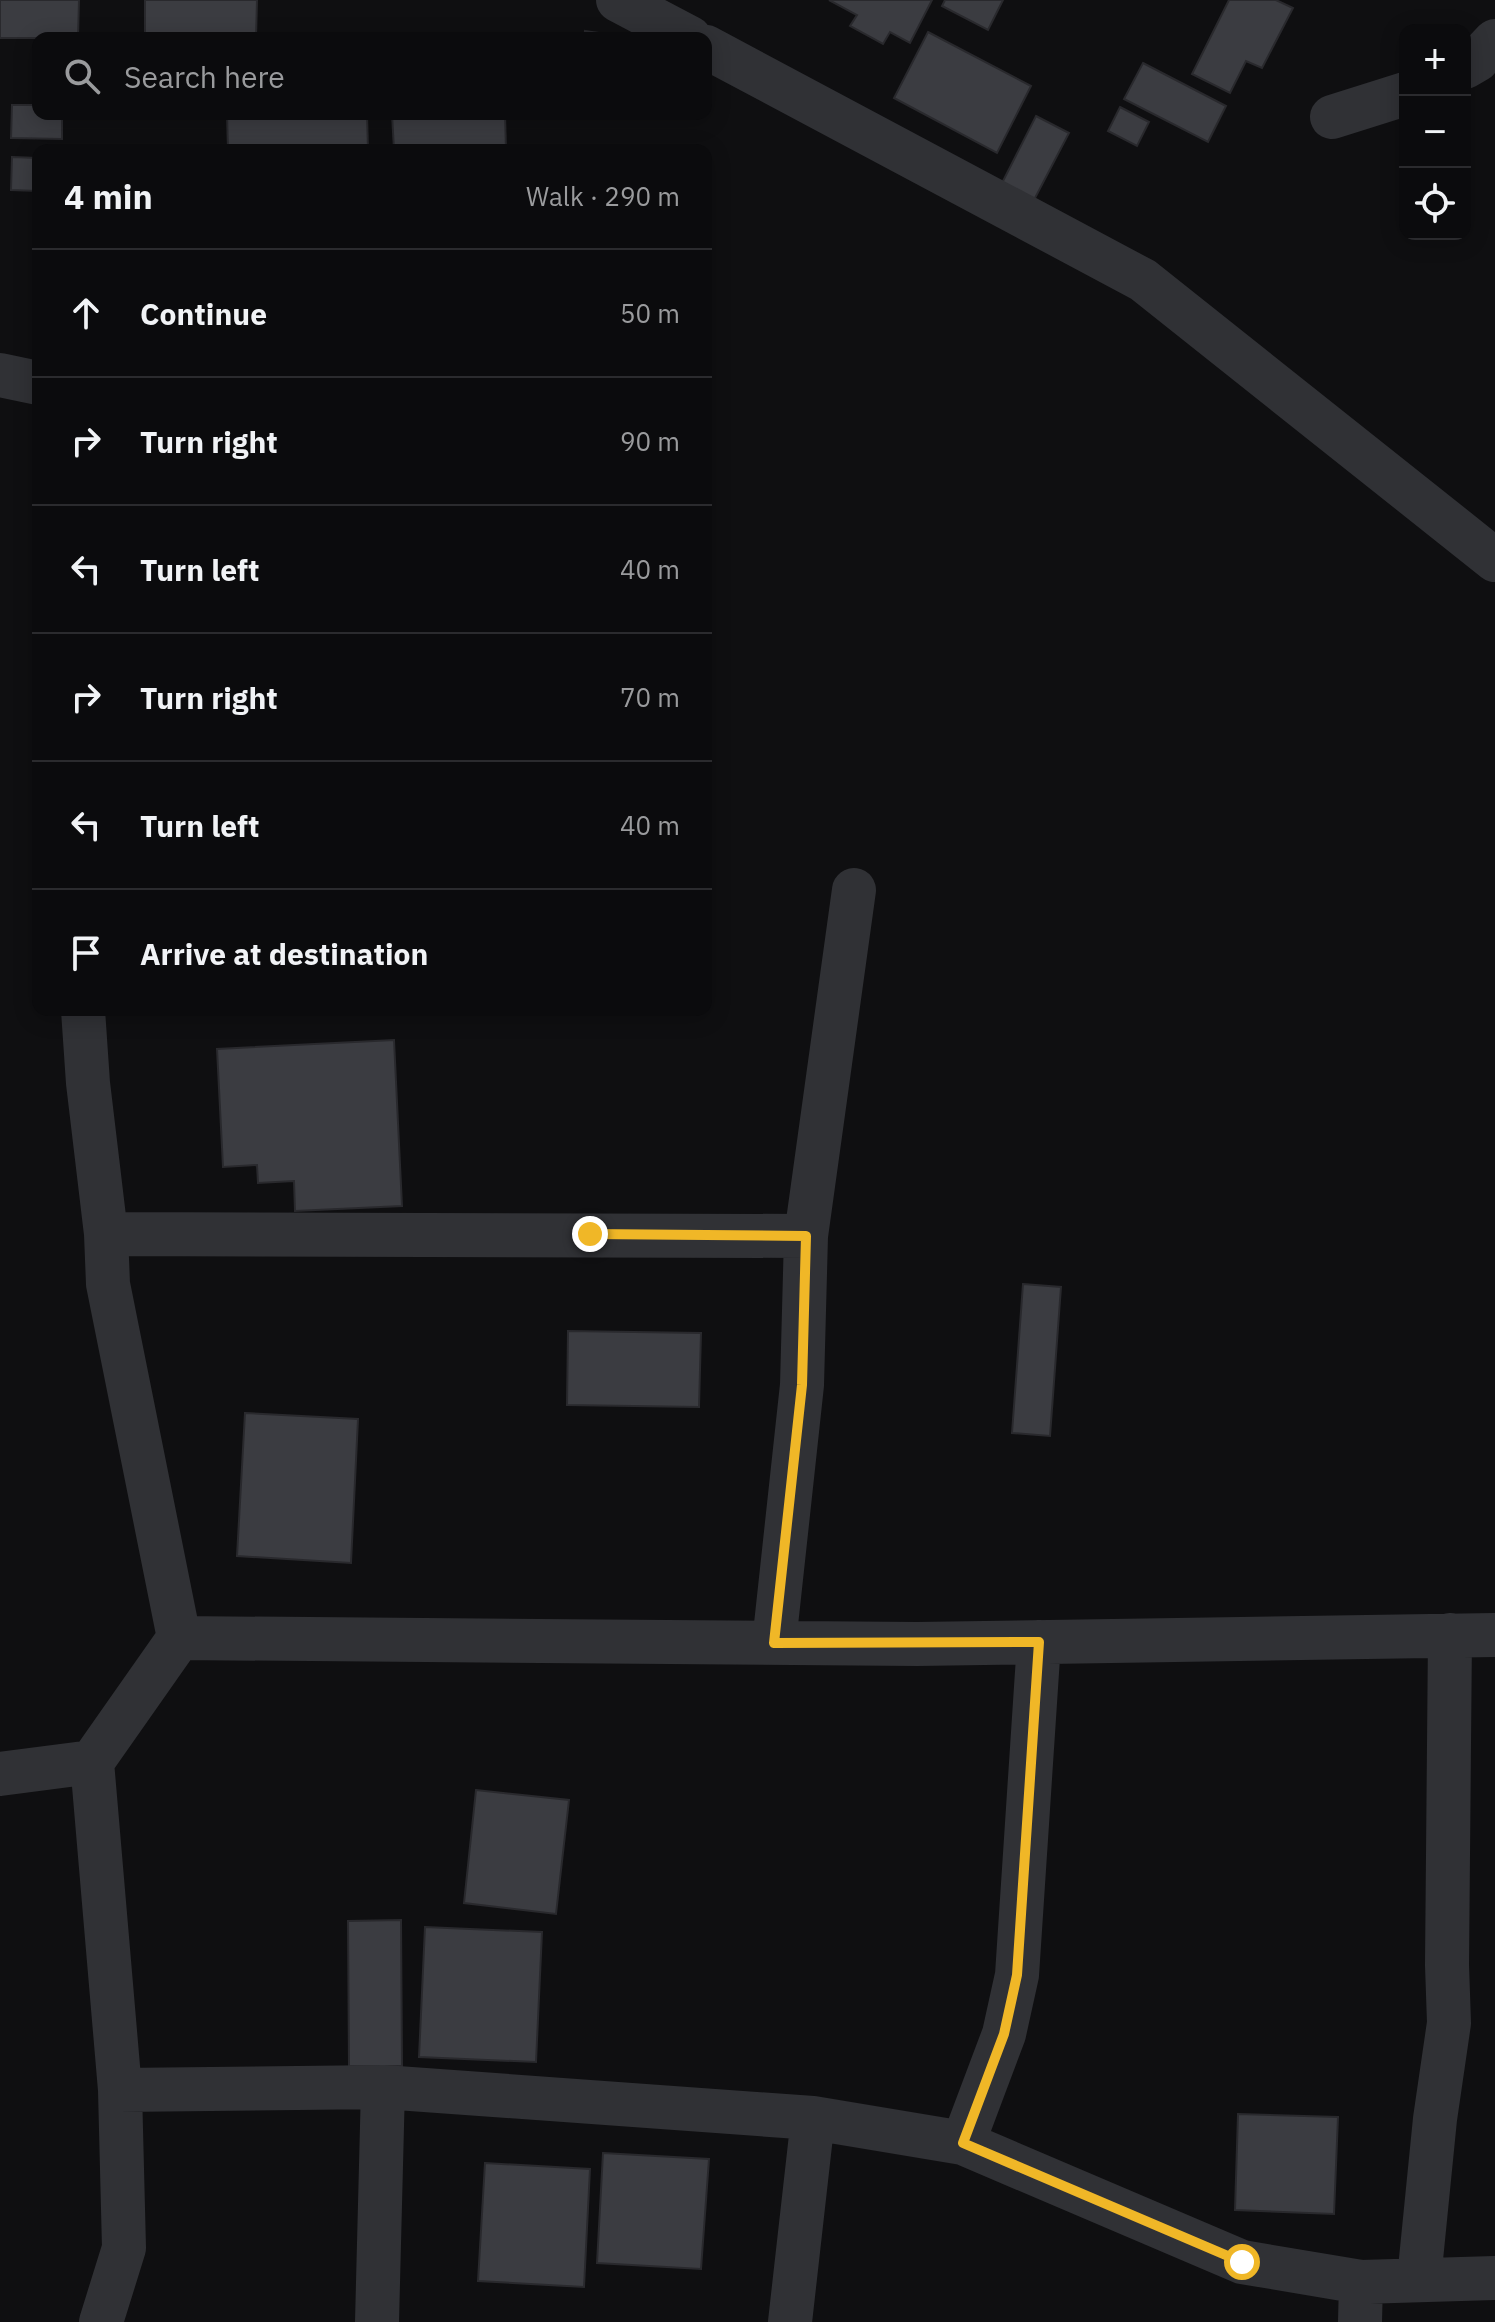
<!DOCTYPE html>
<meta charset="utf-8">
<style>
:root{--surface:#0b0b0d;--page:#19191b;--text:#f1f3f6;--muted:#9a9b9d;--line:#2b2b2e}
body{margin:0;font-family:"IBM Plex Sans",sans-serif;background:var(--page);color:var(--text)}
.controls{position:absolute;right:24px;top:24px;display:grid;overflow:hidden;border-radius:16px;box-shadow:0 4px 20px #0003}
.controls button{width:72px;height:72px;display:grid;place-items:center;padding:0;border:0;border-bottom:2px solid var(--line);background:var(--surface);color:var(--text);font:40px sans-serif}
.stop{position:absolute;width:24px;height:24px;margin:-18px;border:6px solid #f0b727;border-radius:50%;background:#fff}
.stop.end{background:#f0b727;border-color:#fff;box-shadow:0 2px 8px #0008}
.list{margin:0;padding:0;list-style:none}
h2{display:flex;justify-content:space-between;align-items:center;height:104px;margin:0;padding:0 32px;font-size:34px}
h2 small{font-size:26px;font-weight:400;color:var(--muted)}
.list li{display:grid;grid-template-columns:52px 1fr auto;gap:24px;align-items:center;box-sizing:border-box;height:128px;padding:0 32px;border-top:2px solid var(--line)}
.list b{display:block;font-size:30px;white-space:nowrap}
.list em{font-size:26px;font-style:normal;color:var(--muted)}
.icon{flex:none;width:44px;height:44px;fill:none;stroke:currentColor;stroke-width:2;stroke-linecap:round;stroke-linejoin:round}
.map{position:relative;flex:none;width:1495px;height:2322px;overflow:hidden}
.search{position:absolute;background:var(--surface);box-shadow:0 4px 20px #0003;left:32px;top:32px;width:680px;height:88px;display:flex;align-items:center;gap:20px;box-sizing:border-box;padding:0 28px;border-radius:16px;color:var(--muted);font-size:30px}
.panel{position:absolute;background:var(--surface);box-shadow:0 4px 20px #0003;left:32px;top:144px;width:680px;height:872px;border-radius:16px}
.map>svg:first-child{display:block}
</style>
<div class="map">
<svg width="1495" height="2322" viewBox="0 0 1495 2322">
<rect width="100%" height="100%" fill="#0f0f11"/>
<path fill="#3b3c41" stroke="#29292d" stroke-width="2" d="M 0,0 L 79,0 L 78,38 L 0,38 Z
M 145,0 L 257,0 L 256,38 L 145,38 Z
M 829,0 L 932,0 L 910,43 L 890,32 L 883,44 L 850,26 L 857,15 Z
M 945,0 L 1003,0 L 988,30 L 942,6 Z
M 1229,0 L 1276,0 L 1293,8 L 1262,68 L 1246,61 L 1230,93 L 1192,74 Z
M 585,31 L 621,36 L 621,38 L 584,38 Z
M 928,32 L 1031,86 L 997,153 L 894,98 Z
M 1143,63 L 1226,106 L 1208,142 L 1124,99 Z
M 12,105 L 38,105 L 38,114 L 62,114 L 62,139 L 11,138 Z
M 1120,107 L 1149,122 L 1137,146 L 1108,131 Z
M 227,114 L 367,114 L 368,150 L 228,150 Z
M 392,114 L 505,114 L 506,150 L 394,150 Z
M 1036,116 L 1069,133 L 1034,200 L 1002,183 Z
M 12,157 L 38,158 L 38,191 L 11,190 Z
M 394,1040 L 402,1206 L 295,1211 L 294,1181 L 258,1183 L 257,1165 L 223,1167 L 217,1049 Z
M 1023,1284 L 1061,1287 L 1050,1436 L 1012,1433 Z
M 568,1331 L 701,1333 L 699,1407 L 567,1405 Z
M 245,1413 L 358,1419 L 351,1563 L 237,1556 Z
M 476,1790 L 569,1800 L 556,1914 L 464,1903 Z
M 401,1920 L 402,2066 L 349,2066 L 348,1921 Z
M 425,1927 L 542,1932 L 536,2062 L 419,2057 Z
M 1238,2114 L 1338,2117 L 1334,2214 L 1235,2210 Z
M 603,2153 L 709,2159 L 701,2269 L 597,2263 Z
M 485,2163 L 590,2169 L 584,2287 L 478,2281 Z"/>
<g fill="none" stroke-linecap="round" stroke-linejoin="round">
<path stroke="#303135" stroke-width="44" d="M 618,0 L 690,38
M 706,47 L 1143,280 L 1495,560
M 1465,67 L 1477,60 L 1495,41
M 1332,117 L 1405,94
M 0,375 L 38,383
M 83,1010 L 88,1083 L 106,1234
M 179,1638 L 917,1644 L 1495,1635
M 774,1643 L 802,1385 L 806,1236 L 854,890
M 0,1774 L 92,1762
M 120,2090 L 383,2087 L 813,2118 L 963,2143 L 1242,2262 L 1361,2282 L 1495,2278
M 963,2143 L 1004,2034 L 1017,1975 L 1039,1642
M 1419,2279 L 1435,2119 L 1449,2023 L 1447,1965 L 1450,1635
M 101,2322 L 124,2248 L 120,2090 L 92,1762 L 179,1638 L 108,1284 L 106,1234 L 806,1236
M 377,2322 L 383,2087
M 790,2322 L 813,2118
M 1360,2322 L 1361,2282"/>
</g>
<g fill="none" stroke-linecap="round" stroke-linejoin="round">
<path stroke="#f0b727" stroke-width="10" d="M 590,1234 L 806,1236 L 802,1385 L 774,1643 L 1039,1642 L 1017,1975 L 1004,2034 L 963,2143 L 1242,2262"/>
</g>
</svg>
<div class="controls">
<button>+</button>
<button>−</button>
<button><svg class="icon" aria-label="locate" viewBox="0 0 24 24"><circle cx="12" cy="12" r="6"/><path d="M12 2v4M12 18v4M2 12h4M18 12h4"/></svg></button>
</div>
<div class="stop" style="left:1242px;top:2262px"></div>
<div class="stop end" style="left:590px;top:1234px"></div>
<div class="search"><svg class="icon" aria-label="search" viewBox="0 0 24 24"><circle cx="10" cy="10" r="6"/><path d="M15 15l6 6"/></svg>Search here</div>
<section class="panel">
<h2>4 min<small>Walk · 290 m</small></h2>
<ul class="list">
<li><svg class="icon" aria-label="ahead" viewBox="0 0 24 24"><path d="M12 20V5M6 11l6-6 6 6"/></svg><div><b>Continue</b></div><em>50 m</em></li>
<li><svg class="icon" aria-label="right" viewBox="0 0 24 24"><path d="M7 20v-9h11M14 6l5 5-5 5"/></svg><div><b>Turn right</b></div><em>90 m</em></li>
<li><svg class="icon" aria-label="left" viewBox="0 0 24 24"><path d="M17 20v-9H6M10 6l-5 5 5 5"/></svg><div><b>Turn left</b></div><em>40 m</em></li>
<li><svg class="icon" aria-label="right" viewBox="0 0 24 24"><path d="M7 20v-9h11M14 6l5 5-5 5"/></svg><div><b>Turn right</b></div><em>70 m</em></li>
<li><svg class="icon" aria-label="left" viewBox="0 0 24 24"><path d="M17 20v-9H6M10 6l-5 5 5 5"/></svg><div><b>Turn left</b></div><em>40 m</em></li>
<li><svg class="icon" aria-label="arrive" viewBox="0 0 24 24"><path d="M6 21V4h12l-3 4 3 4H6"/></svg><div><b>Arrive at destination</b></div></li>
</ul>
</section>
</div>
